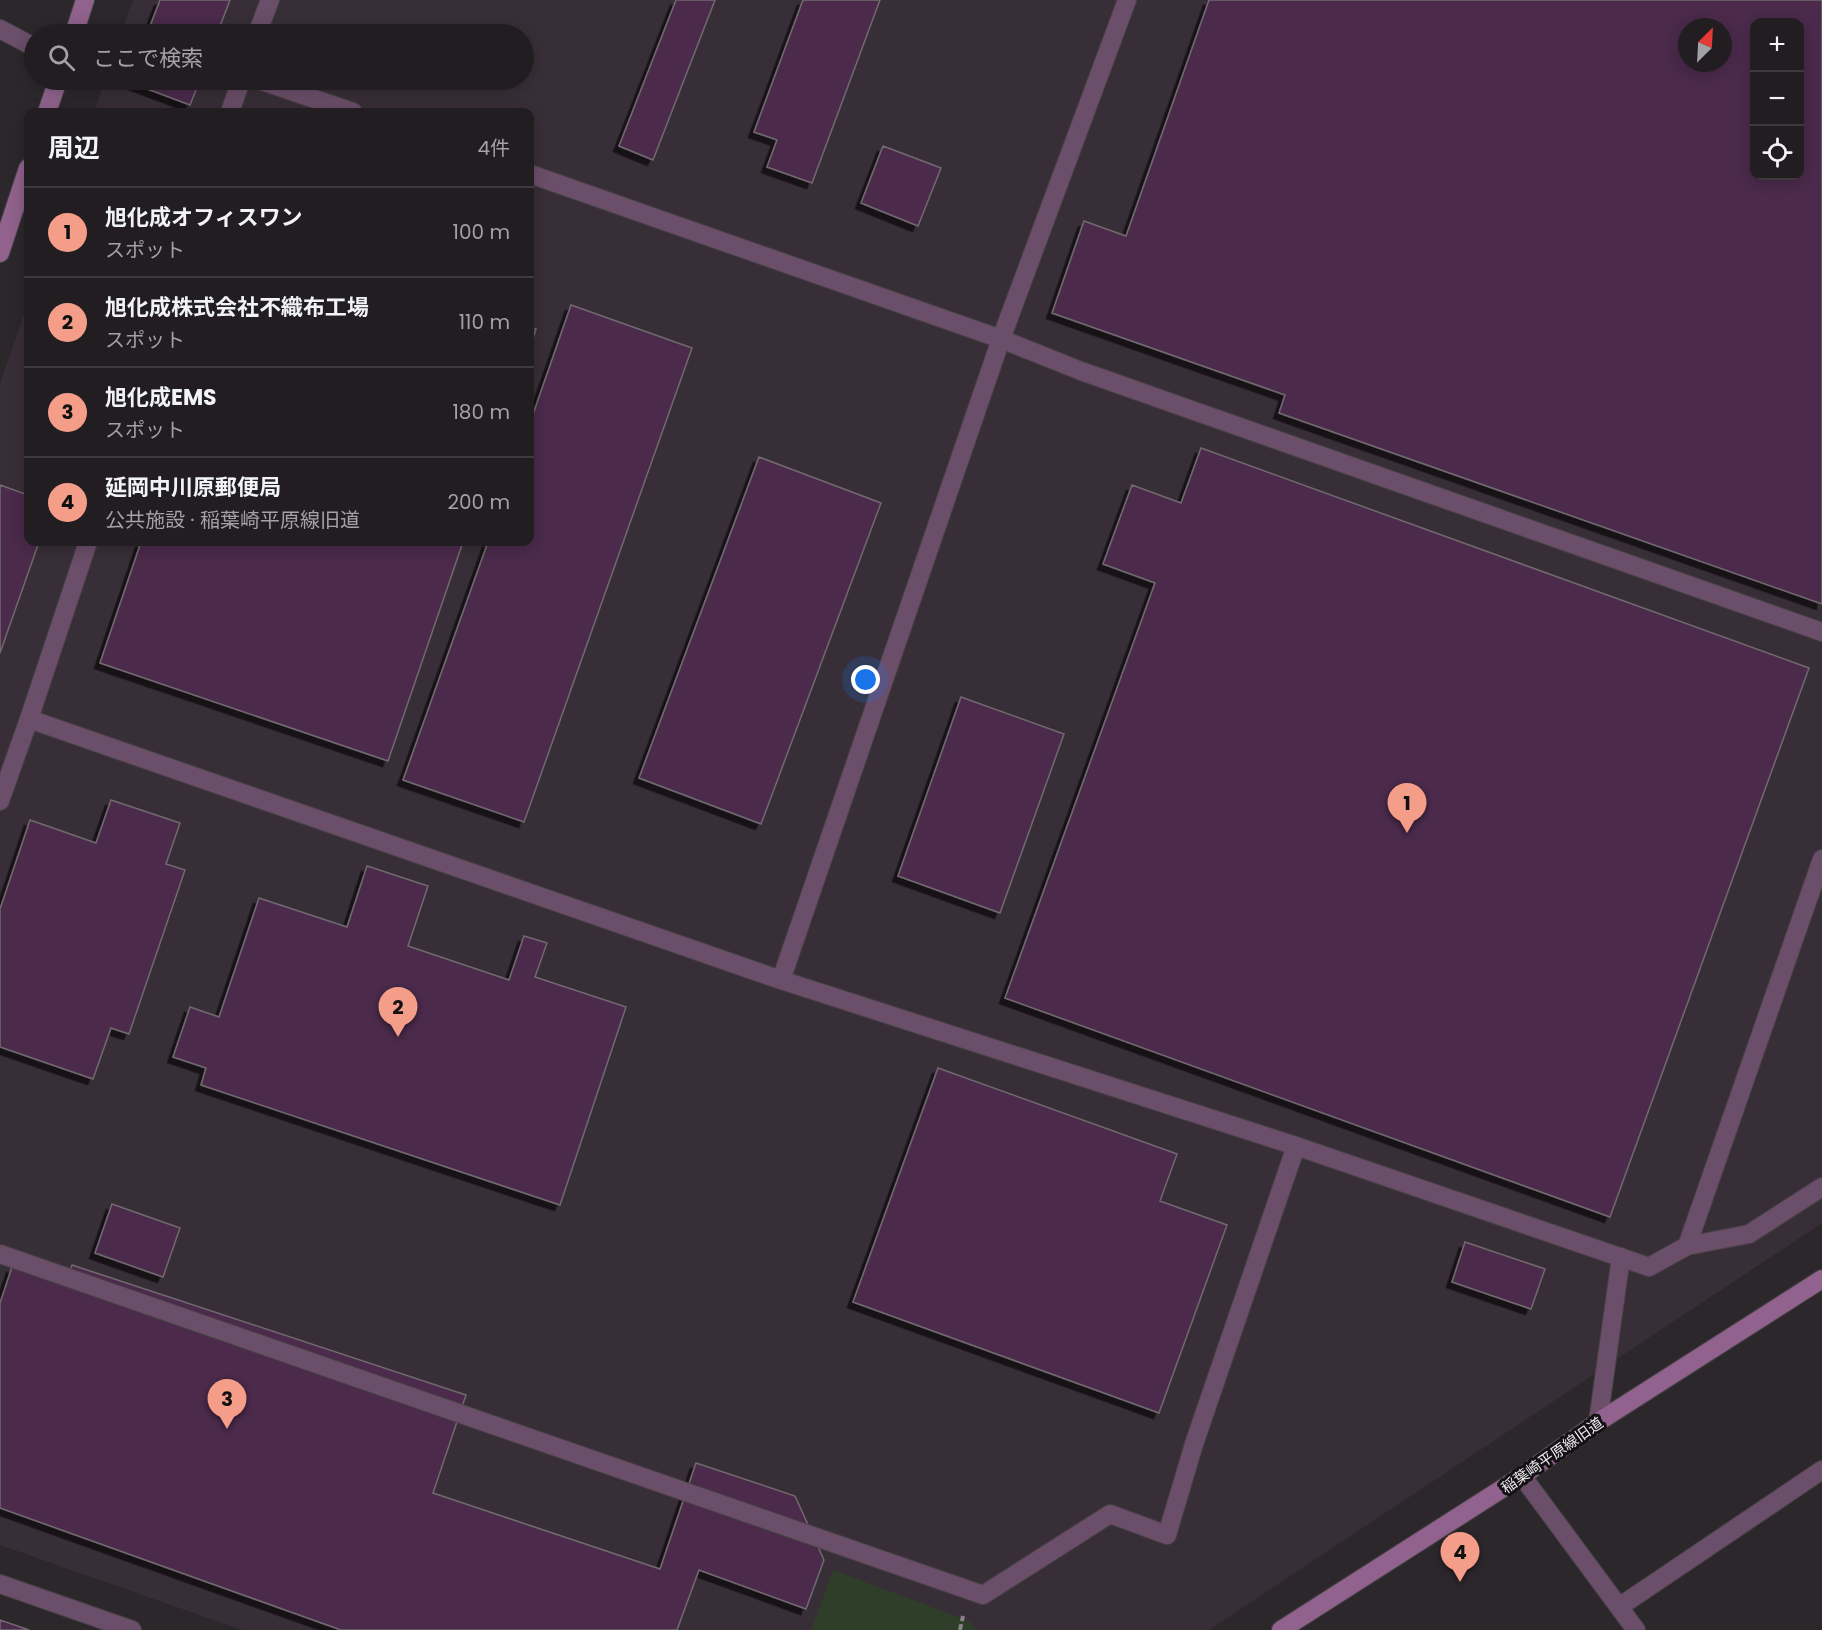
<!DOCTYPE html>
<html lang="ja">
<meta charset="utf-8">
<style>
:root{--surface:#211d20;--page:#2d2a2d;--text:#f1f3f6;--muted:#a2a2a5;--line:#3e3b3e;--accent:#f49e8a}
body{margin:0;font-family:Poppins,"Noto Sans JP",sans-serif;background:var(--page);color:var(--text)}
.controls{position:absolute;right:18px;top:18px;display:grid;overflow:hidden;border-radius:12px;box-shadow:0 3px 15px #0003}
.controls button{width:54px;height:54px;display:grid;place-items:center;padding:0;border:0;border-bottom:2px solid var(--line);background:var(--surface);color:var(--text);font:30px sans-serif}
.compass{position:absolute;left:1678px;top:18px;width:54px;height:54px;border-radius:50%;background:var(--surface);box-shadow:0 3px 15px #0003;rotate:24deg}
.you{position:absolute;left:866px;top:680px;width:21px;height:21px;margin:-15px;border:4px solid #fff;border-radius:50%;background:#1a73e8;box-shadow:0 0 0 9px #1a73e833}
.badge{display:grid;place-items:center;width:39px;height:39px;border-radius:50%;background:var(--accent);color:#111;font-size:20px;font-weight:700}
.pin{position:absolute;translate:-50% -50px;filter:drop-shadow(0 2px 3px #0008)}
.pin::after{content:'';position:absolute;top:32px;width:21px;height:18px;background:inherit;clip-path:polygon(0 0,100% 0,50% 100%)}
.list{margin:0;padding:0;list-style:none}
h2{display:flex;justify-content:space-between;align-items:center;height:78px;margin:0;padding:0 24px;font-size:26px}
h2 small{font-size:20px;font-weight:400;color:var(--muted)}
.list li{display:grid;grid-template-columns:39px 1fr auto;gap:18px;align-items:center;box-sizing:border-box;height:90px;padding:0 24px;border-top:2px solid var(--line)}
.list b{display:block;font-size:22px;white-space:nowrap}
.list p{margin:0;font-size:20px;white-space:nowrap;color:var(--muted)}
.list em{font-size:20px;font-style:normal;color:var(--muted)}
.icon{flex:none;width:33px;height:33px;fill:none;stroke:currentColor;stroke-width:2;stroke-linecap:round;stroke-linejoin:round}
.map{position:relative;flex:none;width:1822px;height:1630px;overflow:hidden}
.search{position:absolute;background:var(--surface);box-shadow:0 3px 15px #0003;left:24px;top:24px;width:510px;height:66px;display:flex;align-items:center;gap:15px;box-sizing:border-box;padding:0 21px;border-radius:33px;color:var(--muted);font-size:22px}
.panel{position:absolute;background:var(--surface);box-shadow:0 3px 15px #0003;left:24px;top:108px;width:510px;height:438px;border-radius:12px}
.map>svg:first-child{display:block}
</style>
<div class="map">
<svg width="1822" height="1630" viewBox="0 0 1822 1630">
<defs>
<filter id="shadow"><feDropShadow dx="-5.5" dy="5.5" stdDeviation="0" flood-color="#0009"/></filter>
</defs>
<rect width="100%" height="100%" fill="#2c272b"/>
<path fill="#382e37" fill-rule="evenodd" d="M 133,0 L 1822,0 L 1822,1223 L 1209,1630 L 242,1630 L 0,1545 L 0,384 L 28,302 L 28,542 L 530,542 L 530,112 L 94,112 L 105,80 L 524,80 L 524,34 L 121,34 ZM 1754,22 L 1800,22 L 1800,176 L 1754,176 ZM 1687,27 L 1723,27 L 1723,63 L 1687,63 Z"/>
<path fill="#2e3e29" d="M 833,1570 L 969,1621 L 976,1630 L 811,1630 Z"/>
<path fill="#4b2c4b" stroke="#706a6f" stroke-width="1.5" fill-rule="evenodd" filter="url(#shadow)" d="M 160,0 L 230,0 L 217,34 L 147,34 Z
M 676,0 L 715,0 L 653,160 L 619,146 Z
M 803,0 L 880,0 L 812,183 L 767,167 L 777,140 L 754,132 Z
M 1209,0 L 1822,0 L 1822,604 L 1279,413 L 1285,395 L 1052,313 L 1084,221 L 1126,236 ZM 1754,22 L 1800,22 L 1800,176 L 1754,176 ZM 1687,27 L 1723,27 L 1723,63 L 1687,63 Z
M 130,80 L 200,80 L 190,105 L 129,82 Z
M 883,146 L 941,168 L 918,226 L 861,203 Z
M 571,305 L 692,348 L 524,822 L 403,780 L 488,542 L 530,542 L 530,423 Z
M 530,327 L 536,329 L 530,348 Z
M 1201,448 L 1809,668 L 1610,1217 L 1005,998 L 1155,583 L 1103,564 L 1132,485 L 1181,503 Z
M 759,457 L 881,503 L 761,824 L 639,778 Z
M 0,485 L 28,495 L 28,542 L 39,542 L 0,653 Z
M 141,542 L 463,542 L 388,761 L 100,663 Z
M 961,697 L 1064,734 L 1000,913 L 898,876 Z
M 111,800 L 180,823 L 166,864 L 185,870 L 129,1034 L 111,1028 L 93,1079 L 0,1047 L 0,909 L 30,820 L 96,843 Z
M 367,866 L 428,886 L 408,946 L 509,980 L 524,936 L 547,943 L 535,977 L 626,1007 L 560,1205 L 201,1085 L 206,1068 L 173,1057 L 190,1007 L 219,1017 L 259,898 L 347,927 Z
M 938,1068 L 1177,1154 L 1160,1201 L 1227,1225 L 1159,1413 L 853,1302 Z
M 112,1204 L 180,1228 L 163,1277 L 95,1253 Z
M 1465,1242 L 1545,1269 L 1531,1309 L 1452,1282 Z
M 72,1265 L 466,1395 L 433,1493 L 660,1569 L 696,1463 L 795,1496 L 824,1560 L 806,1609 L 699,1570 L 677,1630 L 341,1630 L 0,1508 L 0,1303 L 12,1267 L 66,1285 Z
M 0,1620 L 29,1630 L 0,1630 Z"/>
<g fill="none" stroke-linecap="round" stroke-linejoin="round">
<g stroke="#474246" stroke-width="20">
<path id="lane" d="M 257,34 L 270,0
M 259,80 L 353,112
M 230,112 L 241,80
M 530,174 L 1001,339 L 1081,371 L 1822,632
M 88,542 L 29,719 L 781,980 L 1296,1146 L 1649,1267 L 1687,1246 L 1822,859
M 0,801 L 29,719
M 781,980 L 1001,339 L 1127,0
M 1687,1246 L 1749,1234 L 1822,1187
M 0,1254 L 983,1595 L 1110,1514 L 1167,1535 L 1194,1444 L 1296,1146
M 1598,1422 L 1621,1257"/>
</g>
<g stroke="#474246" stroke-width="20">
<path id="street" d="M 0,29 L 34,47
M 1522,1476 L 1636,1630
M 0,1584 L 132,1630
M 1619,1607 L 1822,1470"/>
</g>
<g stroke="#474246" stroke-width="20">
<path id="secondary" d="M 74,34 L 85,0
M 47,112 L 58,80
M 0,253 L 28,168
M 1281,1630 L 1522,1476 L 1598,1422 L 1822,1279"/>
</g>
<path stroke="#878387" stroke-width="4" stroke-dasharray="6 3" stroke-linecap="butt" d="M 960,1630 L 963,1616"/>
<use href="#lane" stroke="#6b4e69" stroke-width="18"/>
<use href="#street" stroke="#6b4e69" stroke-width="18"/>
<use href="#secondary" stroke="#90628d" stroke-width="18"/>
</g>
<g text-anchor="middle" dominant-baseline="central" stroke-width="6" stroke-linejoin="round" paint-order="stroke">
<g font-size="15" fill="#ece9ec" stroke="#131113">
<text transform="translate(1552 1455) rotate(-35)">稲葉崎平原線旧道</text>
</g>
</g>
</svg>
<div class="controls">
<button>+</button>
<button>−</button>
<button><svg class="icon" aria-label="locate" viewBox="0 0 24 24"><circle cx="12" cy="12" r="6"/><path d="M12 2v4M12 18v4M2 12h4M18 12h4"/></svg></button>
</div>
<svg class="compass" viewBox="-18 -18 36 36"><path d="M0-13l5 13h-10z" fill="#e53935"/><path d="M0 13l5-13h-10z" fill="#a2a2a5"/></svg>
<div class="you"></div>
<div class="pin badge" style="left:1407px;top:833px">1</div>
<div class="pin badge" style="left:398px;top:1037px">2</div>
<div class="pin badge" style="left:227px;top:1429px">3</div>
<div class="pin badge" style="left:1460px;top:1582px">4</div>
<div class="search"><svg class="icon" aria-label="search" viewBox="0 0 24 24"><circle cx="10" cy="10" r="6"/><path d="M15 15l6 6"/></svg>ここで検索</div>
<section class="panel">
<h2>周辺<small>4件</small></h2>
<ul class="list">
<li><span class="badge">1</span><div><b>旭化成オフィスワン</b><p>スポット</p></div><em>100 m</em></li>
<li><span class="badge">2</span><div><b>旭化成株式会社不織布工場</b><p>スポット</p></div><em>110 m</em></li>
<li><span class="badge">3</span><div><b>旭化成EMS</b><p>スポット</p></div><em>180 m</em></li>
<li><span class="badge">4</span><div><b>延岡中川原郵便局</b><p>公共施設 · 稲葉崎平原線旧道</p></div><em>200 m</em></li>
</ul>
</section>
</div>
